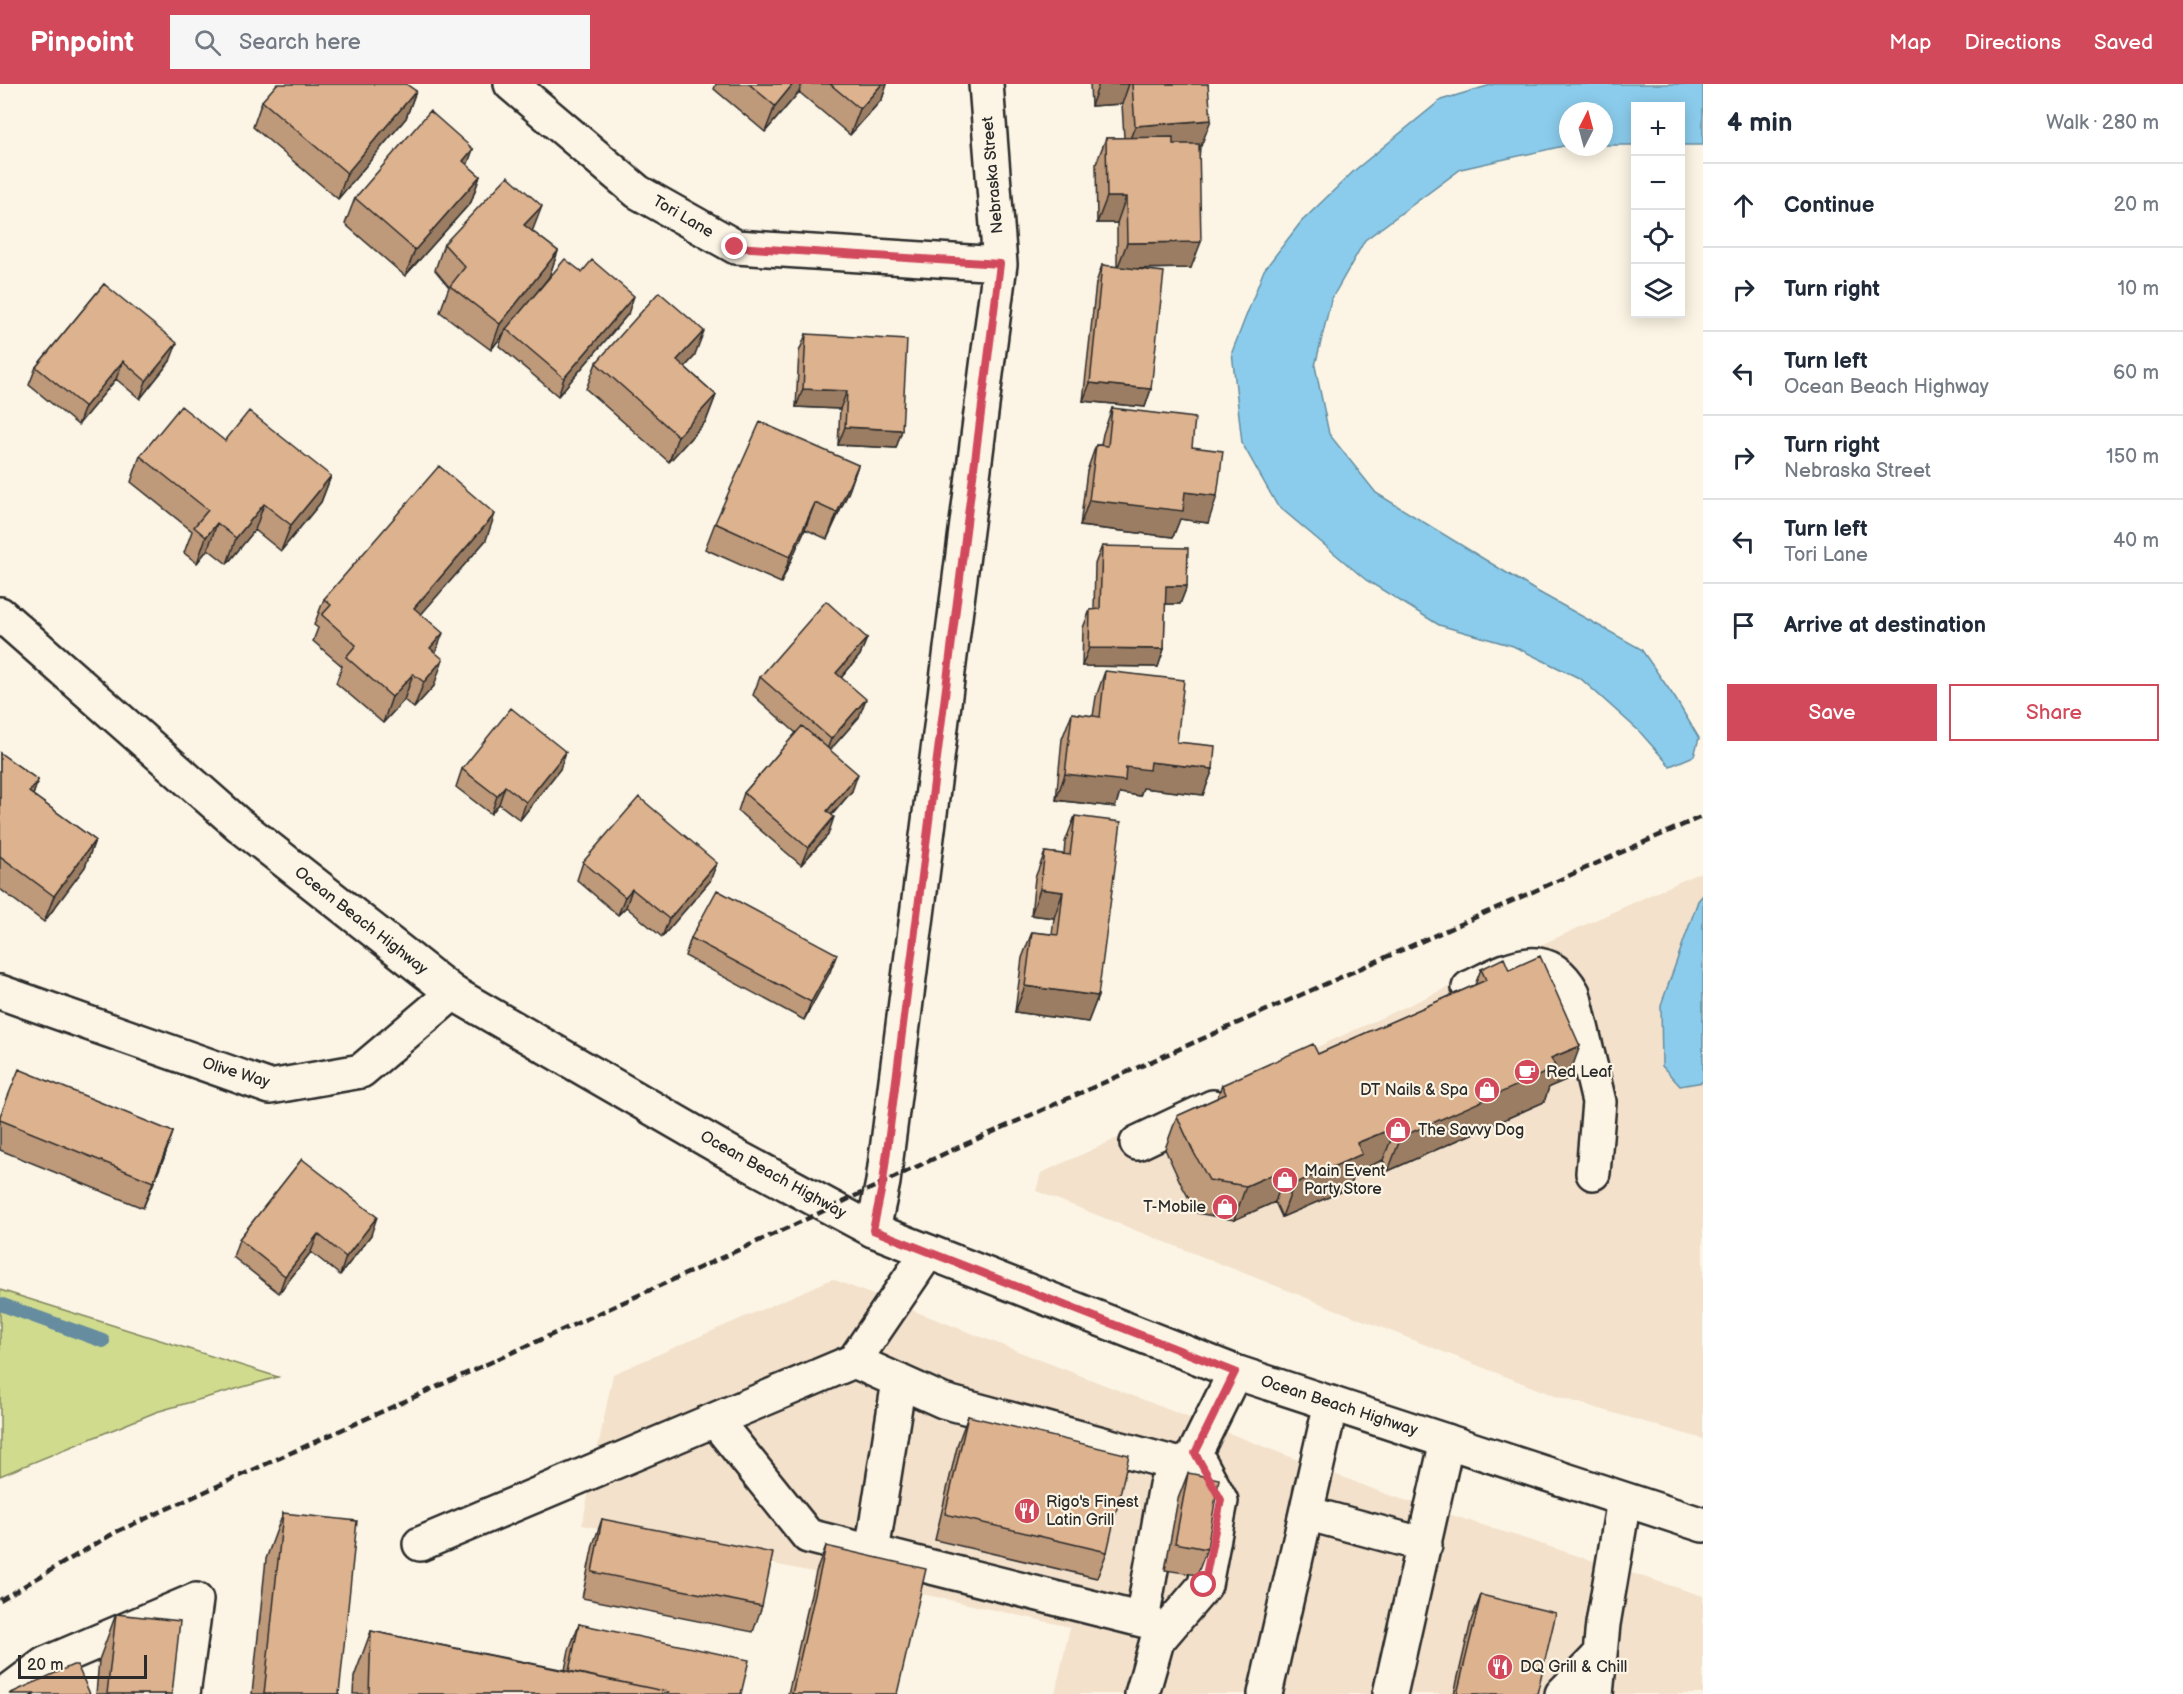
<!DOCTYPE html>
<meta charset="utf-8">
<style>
:root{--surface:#fff;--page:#f6f6f7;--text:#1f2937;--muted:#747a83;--line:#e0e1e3;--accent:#d1495b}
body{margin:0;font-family:"Balsamiq Sans",sans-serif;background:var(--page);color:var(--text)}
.controls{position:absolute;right:18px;top:18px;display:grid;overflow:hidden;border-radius:0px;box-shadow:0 3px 15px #0003}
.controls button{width:54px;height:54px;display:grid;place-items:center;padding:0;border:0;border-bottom:2px solid var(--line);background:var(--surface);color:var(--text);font:30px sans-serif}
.compass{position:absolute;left:1559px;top:18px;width:54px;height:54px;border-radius:50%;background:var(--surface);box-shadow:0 3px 15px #0003;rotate:6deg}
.scale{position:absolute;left:18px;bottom:15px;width:129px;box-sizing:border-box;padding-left:6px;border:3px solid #2b2b2b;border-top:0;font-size:16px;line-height:21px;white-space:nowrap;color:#2b2b2b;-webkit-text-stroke:4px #fcf5e5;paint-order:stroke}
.stop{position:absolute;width:18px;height:18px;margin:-14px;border:4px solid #d1495b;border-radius:50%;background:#fff}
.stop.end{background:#d1495b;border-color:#fff;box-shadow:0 2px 6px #0008}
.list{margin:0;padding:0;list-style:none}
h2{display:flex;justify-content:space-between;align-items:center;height:78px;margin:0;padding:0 24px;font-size:26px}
h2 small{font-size:20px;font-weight:400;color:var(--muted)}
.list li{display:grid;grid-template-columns:39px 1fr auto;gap:18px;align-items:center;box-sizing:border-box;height:84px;padding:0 24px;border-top:2px solid var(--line)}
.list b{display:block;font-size:22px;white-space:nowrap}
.list p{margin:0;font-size:20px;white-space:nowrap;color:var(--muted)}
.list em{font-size:20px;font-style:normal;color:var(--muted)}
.actions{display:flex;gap:12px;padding:18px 24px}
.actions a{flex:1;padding:14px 0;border:2px solid var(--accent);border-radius:0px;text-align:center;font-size:21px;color:var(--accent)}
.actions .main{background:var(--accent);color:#fff}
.icon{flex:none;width:33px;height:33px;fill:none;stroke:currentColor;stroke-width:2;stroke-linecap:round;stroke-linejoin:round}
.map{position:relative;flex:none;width:1703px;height:1610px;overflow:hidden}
header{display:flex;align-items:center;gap:36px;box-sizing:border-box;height:84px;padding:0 30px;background:var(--accent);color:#fff}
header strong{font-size:28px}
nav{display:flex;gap:33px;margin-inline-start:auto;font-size:21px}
.search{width:420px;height:54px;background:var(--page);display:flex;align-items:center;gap:15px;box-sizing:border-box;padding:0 21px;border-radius:0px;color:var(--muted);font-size:22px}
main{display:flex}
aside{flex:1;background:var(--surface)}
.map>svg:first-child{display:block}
</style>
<header>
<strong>Pinpoint</strong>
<div class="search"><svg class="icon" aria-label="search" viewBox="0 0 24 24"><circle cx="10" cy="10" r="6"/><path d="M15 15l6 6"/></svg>Search here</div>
<nav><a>Map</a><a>Directions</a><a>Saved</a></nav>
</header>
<main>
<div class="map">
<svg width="1703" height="1610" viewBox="0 0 1703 1610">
<rect width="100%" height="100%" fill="#fcf5e5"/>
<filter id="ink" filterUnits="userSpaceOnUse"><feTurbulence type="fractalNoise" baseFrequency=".0167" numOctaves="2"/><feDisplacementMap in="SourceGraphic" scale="12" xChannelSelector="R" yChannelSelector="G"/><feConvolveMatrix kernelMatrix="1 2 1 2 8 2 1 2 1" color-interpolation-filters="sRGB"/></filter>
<g filter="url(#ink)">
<path fill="#f3e1cb" d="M 1703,787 L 1703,1355 L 1555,1312 L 1036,1107 L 1041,1089 Z
M 832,1195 L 1386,1410 L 1703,1512 L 1703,1610 L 1055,1610 L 1070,1543 L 936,1513 L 582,1441 L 613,1290 Z"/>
<path fill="#d0db8e" stroke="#7e835c" stroke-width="1.5" d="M 0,1206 L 278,1293 L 156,1328 L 0,1392 Z"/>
<path fill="#8bccec" stroke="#658c9f" stroke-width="1.5" d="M 1494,0 L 1703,0 L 1703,61 L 1681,61 L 1680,22 L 1636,22 L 1635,61 L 1604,61 L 1604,27 L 1568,27 L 1568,61 L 1461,85 L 1365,156 L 1331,216 L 1315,282 L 1329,350 L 1376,409 L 1533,505 L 1641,565 L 1675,614 L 1699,654 L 1694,672 L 1670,682 L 1639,647 L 1581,595 L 1513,562 L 1439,541 L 1366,496 L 1277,421 L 1242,359 L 1232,268 L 1264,186 L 1301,138 L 1355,86 L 1441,16 Z
M 1703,811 L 1703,998 L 1680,1002 L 1662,982 L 1661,921 L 1698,817 Z"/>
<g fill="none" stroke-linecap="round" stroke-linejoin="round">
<path stroke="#658c9f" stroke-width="14" d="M 0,1220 L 103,1257"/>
<g stroke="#2b2b2b" stroke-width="38">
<path id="minor" d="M 511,0 L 638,108 L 736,163 L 1000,180
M 1469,904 C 1507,886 1546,860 1573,909 L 1599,1018 L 1593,1089
M 0,908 L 270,1003 L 361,987 L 453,909
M 1137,1059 L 1213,1023
M 873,1146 L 883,1098 L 1000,180 L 986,0
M 854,1277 L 943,1317 L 1184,1382
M 715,1336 L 808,1452 L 1142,1536 L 1166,1401 L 1195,1369 L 1235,1288
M 1306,1429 L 1425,1461
M 420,1460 L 854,1277 L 928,1168
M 872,1468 L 899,1297
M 5,1610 L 45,1580 L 196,1516 L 183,1610
M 1142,1610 L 1157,1557 L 1205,1501 L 1221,1417 L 1195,1369
M 1265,1610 L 1331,1319
M 1390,1610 L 1447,1357
M 1562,1610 L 1599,1572
M 1596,1610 L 1603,1540 L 1624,1416"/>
</g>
<g stroke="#2b2b2b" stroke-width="38">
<path id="major" d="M 0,530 L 238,740 L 453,909 L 737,1073 L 873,1146 L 1235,1288 L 1703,1441"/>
</g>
<use href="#minor" stroke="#fcf5e5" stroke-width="33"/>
<use href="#major" stroke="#fcf5e5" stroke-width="33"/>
<path stroke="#2b2b2b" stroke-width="4.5" stroke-dasharray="9 4.5" stroke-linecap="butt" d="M 0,1516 L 116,1448 L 796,1140 L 950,1067 L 1703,732"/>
</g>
<path fill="#be997a" stroke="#2b2b2b" stroke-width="1.5" d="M 716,0 L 887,0 L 882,15 L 850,51 L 799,8 L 765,48 L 714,5 Z
M 1090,0 L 1208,0 L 1201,62 L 1200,63 L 1191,184 L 1131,185 L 1151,305 L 1145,323 L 1083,317 L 1096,199 L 1102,181 L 1117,183 L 1117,139 L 1097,139 L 1096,80 L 1106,54 L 1124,54 L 1122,20 L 1091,22 Z
M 416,7 L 406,34 L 338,115 L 253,43 L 262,17 Z
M 473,65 L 467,81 L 480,92 L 471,118 L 405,192 L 345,140 L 355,114 Z
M 532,147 L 558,167 L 549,193 L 531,215 L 628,230 L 558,312 L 499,262 L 504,249 L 491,266 L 440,228 L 449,203 L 435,186 L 444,160 Z
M 104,200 L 170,277 L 140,315 L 116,295 L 78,341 L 29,301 L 36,283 Z
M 806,250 L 902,346 L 896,364 L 838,361 L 840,325 L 796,323 L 799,268 Z
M 694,273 L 685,283 L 716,311 L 706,337 L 669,378 L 586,305 L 596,279 Z
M 1112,324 L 1192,363 L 1208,439 L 1180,435 L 1173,453 L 1080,442 L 1087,387 L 1096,361 L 1101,361 L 1103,350 Z
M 225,357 L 331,392 L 321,418 L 281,467 L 255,446 L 227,480 L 208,465 L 197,479 L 184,469 L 192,447 L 131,398 L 140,372 Z
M 858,381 L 849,407 L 827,455 L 805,445 L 781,499 L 705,465 L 715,439 Z
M 486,456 L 421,530 L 435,569 L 434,602 L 414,624 L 404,616 L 383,639 L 336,599 L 342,582 L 313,557 L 318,544 L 314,541 L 324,515 Z
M 1102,462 L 1187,502 L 1180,520 L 1165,520 L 1164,565 L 1158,583 L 1082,582 L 1083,544 L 1090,526 L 1094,526 L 1095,480 Z
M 867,554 L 860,571 L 841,594 L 859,633 L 830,666 L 852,707 L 832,731 L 828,751 L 801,781 L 738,727 L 744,709 L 796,649 L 753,611 L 760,593 Z
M 1105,587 L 1177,658 L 1213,685 L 1203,711 L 1143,704 L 1140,712 L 1120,709 L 1115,723 L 1056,716 L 1062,655 L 1072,629 L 1093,632 L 1096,613 Z
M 0,669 L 38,696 L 33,711 L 95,756 L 85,783 L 44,838 L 0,805 Z
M 462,685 L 560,685 L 520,736 L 499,720 L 491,730 L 456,703 Z
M 1075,732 L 1098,912 L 1088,938 L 1015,928 L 1022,874 L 1032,848 L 1052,850 L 1054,834 L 1031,831 L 1035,794 L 1045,768 L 1064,770 L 1065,758 Z
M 583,778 L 710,797 L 662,853 L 626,823 L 618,831 L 577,796 Z
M 691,854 L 830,888 L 804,936 L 685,872 Z
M 1481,885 L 1509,886 L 1568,995 L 1549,1003 L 1544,1018 L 1388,1087 L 1383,1076 L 1355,1088 L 1350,1104 L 1282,1133 L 1275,1118 L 1234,1136 L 1197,1129 L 1181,1100 L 1165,1065 L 1177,1032 L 1217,1014 L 1222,1001 L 1318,970 L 1475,901 Z
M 0,1032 L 173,1048 L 164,1074 L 143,1124 L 0,1066 Z
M 302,1075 L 371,1151 L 340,1191 L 311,1168 L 279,1209 L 233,1173 L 239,1155 Z
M 968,1332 L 1107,1468 L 1097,1494 L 935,1456 L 958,1359 Z
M 1188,1389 L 1207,1465 L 1197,1491 L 1165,1486 L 1178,1415 Z
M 283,1429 L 339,1610 L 252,1610 L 266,1475 Z
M 602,1435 L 762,1522 L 753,1548 L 582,1514 L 593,1461 Z
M 826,1462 L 897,1610 L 788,1610 L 816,1488 Z
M 1481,1511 L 1537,1610 L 1454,1610 L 1471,1537 Z
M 116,1530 L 172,1610 L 96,1610 L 99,1576 Z
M 579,1540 L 741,1610 L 353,1610 L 354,1593 L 371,1547 L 565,1586 L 569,1566 Z"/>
<path fill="#9b7d63" stroke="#2b2b2b" stroke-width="1.5" d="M 793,0 L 802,0 L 799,8 L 765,48 L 775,22 Z
M 882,0 L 887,0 L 882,15 L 850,51 L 860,25 Z
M 1099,0 L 1129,0 L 1122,20 L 1091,22 Z
M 416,7 L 406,34 L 338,115 L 347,89 Z
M 1211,36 L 1201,62 L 1125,68 L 1135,42 Z
M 473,65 L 464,91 L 463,77 Z
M 480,92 L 471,118 L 405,192 L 415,166 Z
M 1107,113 L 1126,113 L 1117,139 L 1097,139 Z
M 542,122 L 532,148 L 524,141 Z
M 1201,158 L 1191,184 L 1117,185 L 1127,159 Z
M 558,167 L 549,193 L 507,246 L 506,245 L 504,249 L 491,266 L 500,240 Z
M 634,212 L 628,230 L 558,312 L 564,294 Z
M 704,247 L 694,273 L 667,302 L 677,276 Z
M 177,259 L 170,277 L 140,315 L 146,297 Z
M 123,277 L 116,295 L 78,341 L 85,323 Z
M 1090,299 L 1151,305 L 1145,323 L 1083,317 Z
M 803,305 L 847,307 L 840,325 L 796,323 Z
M 716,311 L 706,337 L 669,378 L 678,352 Z
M 845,343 L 902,346 L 896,364 L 838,361 Z
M 858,381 L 849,407 L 827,455 L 837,429 Z
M 331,392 L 321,418 L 281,467 L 291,441 Z
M 1185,408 L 1217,412 L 1208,439 L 1180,435 L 1173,453 L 1080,442 L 1089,416 Z
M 815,419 L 805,445 L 781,499 L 790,473 Z
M 264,420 L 255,446 L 227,480 L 236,454 Z
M 495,430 L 486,456 L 404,550 L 414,524 Z
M 217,439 L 208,465 L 197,479 L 206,453 Z
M 1166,502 L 1187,502 L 1180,520 L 1159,520 Z
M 443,549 L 433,575 L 430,564 Z
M 867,554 L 860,571 L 830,607 L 836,589 Z
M 1089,564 L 1164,565 L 1158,583 L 1082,582 Z
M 443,575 L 434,602 L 414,624 L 424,598 Z
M 413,590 L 404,616 L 383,639 L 392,613 Z
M 866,615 L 859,633 L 824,673 L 831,655 Z
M 566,668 L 560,685 L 520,736 L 526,718 Z
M 1150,678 L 1213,685 L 1203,711 L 1143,704 L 1140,712 L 1120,709 L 1115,723 L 1056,716 L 1065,690 Z
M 858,690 L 852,707 L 820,744 L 827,727 Z
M 38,696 L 29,723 L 29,708 Z
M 505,702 L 499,720 L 491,730 L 497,712 Z
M 834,733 L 828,751 L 801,781 L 808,764 Z
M 95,756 L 85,783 L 44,838 L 54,812 Z
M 717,779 L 710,797 L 662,853 L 669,835 Z
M 632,805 L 626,823 L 618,831 L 625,813 Z
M 1040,805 L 1063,808 L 1054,834 L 1031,831 Z
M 837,870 L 830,888 L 804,936 L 811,918 Z
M 1025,902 L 1098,912 L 1088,938 L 1015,928 Z
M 1580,962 L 1568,995 L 1549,1003 L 1544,1018 L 1388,1087 L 1401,1053 L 1551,974 Z
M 1396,1043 L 1383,1076 L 1355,1088 L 1350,1104 L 1282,1133 L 1294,1100 L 1357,1059 Z
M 173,1048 L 164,1074 L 143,1124 L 153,1098 Z
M 1287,1084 L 1275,1118 L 1234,1136 L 1246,1102 Z
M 377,1133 L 371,1151 L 340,1191 L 346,1173 Z
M 318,1150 L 311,1168 L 279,1209 L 285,1192 Z"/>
<path fill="#ddb28e" stroke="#2b2b2b" stroke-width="1.5" d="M 277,0 L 406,0 L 416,7 L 347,89 L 262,17 Z
M 749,0 L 793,0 L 775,22 Z
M 830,0 L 882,0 L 860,25 Z
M 1132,0 L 1208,0 L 1211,36 L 1135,42 Z
M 430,27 L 473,65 L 463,77 L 480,92 L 415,166 L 355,114 Z
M 1173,53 L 1173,60 L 1199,60 L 1201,158 L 1127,159 L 1126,113 L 1107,113 L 1106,54 Z
M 508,92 L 542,122 L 524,141 L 558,167 L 500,240 L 450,202 L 465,183 L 444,160 Z
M 565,175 L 582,188 L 592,176 L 634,212 L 564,294 L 506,245 Z
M 1102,181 L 1164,188 L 1151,305 L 1090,299 Z
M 104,200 L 177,259 L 146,297 L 123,277 L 85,323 L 36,283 Z
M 659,208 L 704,247 L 677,276 L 716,311 L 678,352 L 596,279 Z
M 806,250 L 907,256 L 902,346 L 845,343 L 847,307 L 803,305 Z
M 181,322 L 225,357 L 249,327 L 331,392 L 291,441 L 264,420 L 236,454 L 217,439 L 206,453 L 194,443 L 208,426 L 140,372 Z
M 1112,324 L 1195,334 L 1192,363 L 1223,367 L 1217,412 L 1185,408 L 1183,427 L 1089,416 L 1096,361 L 1108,362 Z
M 760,338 L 858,381 L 837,429 L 815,419 L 790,473 L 715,439 Z
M 439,382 L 495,430 L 414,524 L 443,549 L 430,564 L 443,575 L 424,598 L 413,590 L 392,613 L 346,573 L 356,561 L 322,531 L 331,521 L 324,515 Z
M 1102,462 L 1188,464 L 1187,502 L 1166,502 L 1164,565 L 1089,564 L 1090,526 L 1100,525 Z
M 826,517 L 867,554 L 836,589 L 866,615 L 831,655 L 760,593 Z
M 1105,587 L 1184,596 L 1177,658 L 1215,662 L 1213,685 L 1150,678 L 1149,686 L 1126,683 L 1125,697 L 1065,690 L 1072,629 L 1100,633 Z
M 511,624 L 566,668 L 526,718 L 505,702 L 497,712 L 462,685 Z
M 802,642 L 858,690 L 827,727 L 834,733 L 808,764 L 744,709 Z
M 0,669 L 38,696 L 29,708 L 95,756 L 54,812 L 0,772 Z
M 639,713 L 717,779 L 669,835 L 632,805 L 625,813 L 583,778 Z
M 1075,732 L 1121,738 L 1098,912 L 1025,902 L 1032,848 L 1058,851 L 1063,808 L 1040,805 L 1045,768 L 1070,771 Z
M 717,806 L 837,870 L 811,918 L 691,854 Z
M 1540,872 L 1580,962 L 1551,974 L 1556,984 L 1401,1053 L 1396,1043 L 1357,1059 L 1362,1070 L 1294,1100 L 1287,1084 L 1246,1102 L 1209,1096 L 1193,1067 L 1177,1032 L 1226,1010 L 1222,1001 L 1313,960 L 1318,970 L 1486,896 L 1481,885 L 1504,874 L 1509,886 Z
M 19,985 L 173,1048 L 153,1098 L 0,1036 L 0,1032 Z
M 302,1075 L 377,1133 L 346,1173 L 318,1150 L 285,1192 L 239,1155 Z
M 968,1332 L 1129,1371 L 1107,1468 L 945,1430 Z
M 1188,1389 L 1219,1395 L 1207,1465 L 1175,1459 Z
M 283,1429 L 357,1437 L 339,1610 L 264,1610 Z
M 602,1435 L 773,1469 L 762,1522 L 592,1488 Z
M 826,1462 L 926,1485 L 897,1610 L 792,1610 Z
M 1481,1511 L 1556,1529 L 1537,1610 L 1457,1610 Z
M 116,1530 L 180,1537 L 172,1610 L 107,1610 Z
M 579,1540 L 749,1576 L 741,1610 L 669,1610 L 669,1608 L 569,1587 Z
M 371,1547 L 669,1608 L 669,1610 L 369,1610 Z
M 73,1581 L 77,1581 L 90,1610 L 9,1610 Z"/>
</g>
<g fill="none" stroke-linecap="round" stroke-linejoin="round" filter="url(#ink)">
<path stroke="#d1495b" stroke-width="8" d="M 735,163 L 1000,180 L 883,1098 L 873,1146 L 1235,1288 L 1195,1369 L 1221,1416 L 1204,1501"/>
</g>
<defs>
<g id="cafe-disc" transform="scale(1.35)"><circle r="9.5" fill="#d1495b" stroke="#fcf5e5"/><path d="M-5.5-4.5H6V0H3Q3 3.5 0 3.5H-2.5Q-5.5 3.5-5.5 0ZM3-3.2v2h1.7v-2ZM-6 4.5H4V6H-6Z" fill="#fff"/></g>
<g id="shop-disc" transform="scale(1.35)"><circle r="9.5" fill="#d1495b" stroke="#fcf5e5"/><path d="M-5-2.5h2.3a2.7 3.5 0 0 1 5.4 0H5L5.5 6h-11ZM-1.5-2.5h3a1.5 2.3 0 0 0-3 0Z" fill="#fff"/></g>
<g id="restaurant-disc" transform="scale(1.35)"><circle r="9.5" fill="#d1495b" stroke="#fcf5e5"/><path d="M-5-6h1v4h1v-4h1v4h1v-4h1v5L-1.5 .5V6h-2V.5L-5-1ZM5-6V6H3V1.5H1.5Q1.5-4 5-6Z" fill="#fff"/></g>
</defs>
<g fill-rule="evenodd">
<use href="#cafe-disc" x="1527" y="988"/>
<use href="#shop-disc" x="1487" y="1006"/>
<use href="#shop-disc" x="1398" y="1046"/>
<use href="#shop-disc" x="1285" y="1096"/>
<use href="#shop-disc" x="1225" y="1123"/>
<use href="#restaurant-disc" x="1027" y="1427"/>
<use href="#restaurant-disc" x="1500" y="1583"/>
</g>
<g text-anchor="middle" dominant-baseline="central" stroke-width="4.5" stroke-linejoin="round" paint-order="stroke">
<g font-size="16" fill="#2b2b2b" stroke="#fcf5e5">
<text transform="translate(993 91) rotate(-95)">Nebraska Street</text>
<text transform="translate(683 133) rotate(30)">Tori Lane</text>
<text transform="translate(361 837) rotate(38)">Ocean Beach Highway</text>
<text transform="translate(236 989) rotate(17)">Olive Way</text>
<text transform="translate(773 1091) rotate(29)">Ocean Beach Highway</text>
<text transform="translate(1339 1322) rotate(18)">Ocean Beach Highway</text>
</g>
<g font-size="16" fill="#2b2b2b" stroke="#fcf5e5" text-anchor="start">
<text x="1546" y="988">Red Leaf</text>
<text x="1468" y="1006" text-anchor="end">DT Nails &amp; Spa</text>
<text x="1418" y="1046">The Savvy Dog</text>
<text x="1304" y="1087">Main Event<tspan x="1304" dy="18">Party Store</tspan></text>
<text x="1206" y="1123" text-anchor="end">T-Mobile</text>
<text x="1046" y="1418">Rigo's Finest<tspan x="1046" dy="18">Latin Grill</tspan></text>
<text x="1520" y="1583">DQ Grill &amp; Chill</text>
</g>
</g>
</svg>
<div class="controls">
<button>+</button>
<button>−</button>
<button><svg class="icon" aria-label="locate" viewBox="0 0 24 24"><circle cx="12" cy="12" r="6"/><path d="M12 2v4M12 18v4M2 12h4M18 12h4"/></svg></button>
<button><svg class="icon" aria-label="layers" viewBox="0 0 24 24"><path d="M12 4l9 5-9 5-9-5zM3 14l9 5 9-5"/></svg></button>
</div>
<svg class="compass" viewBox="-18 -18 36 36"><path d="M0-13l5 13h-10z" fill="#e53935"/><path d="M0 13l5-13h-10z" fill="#747a83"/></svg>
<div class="scale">20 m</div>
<div class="stop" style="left:1204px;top:1501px"></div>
<div class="stop end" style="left:735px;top:163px"></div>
</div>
<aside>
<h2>4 min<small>Walk · 280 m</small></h2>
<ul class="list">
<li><svg class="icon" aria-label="ahead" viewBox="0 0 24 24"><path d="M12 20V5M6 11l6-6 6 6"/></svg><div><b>Continue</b></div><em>20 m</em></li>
<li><svg class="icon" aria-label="right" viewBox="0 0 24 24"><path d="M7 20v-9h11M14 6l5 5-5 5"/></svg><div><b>Turn right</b></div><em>10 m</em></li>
<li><svg class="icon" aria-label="left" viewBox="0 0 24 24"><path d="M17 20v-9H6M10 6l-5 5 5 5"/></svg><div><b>Turn left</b><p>Ocean Beach Highway</p></div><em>60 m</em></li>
<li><svg class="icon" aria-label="right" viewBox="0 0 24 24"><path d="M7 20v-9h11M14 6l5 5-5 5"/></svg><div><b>Turn right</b><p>Nebraska Street</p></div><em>150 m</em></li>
<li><svg class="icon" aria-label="left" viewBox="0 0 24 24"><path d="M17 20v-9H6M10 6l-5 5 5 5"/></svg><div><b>Turn left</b><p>Tori Lane</p></div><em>40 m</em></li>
<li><svg class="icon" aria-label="arrive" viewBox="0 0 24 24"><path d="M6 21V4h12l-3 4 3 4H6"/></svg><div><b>Arrive at destination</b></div></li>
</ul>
<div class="actions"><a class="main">Save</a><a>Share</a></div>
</aside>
</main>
